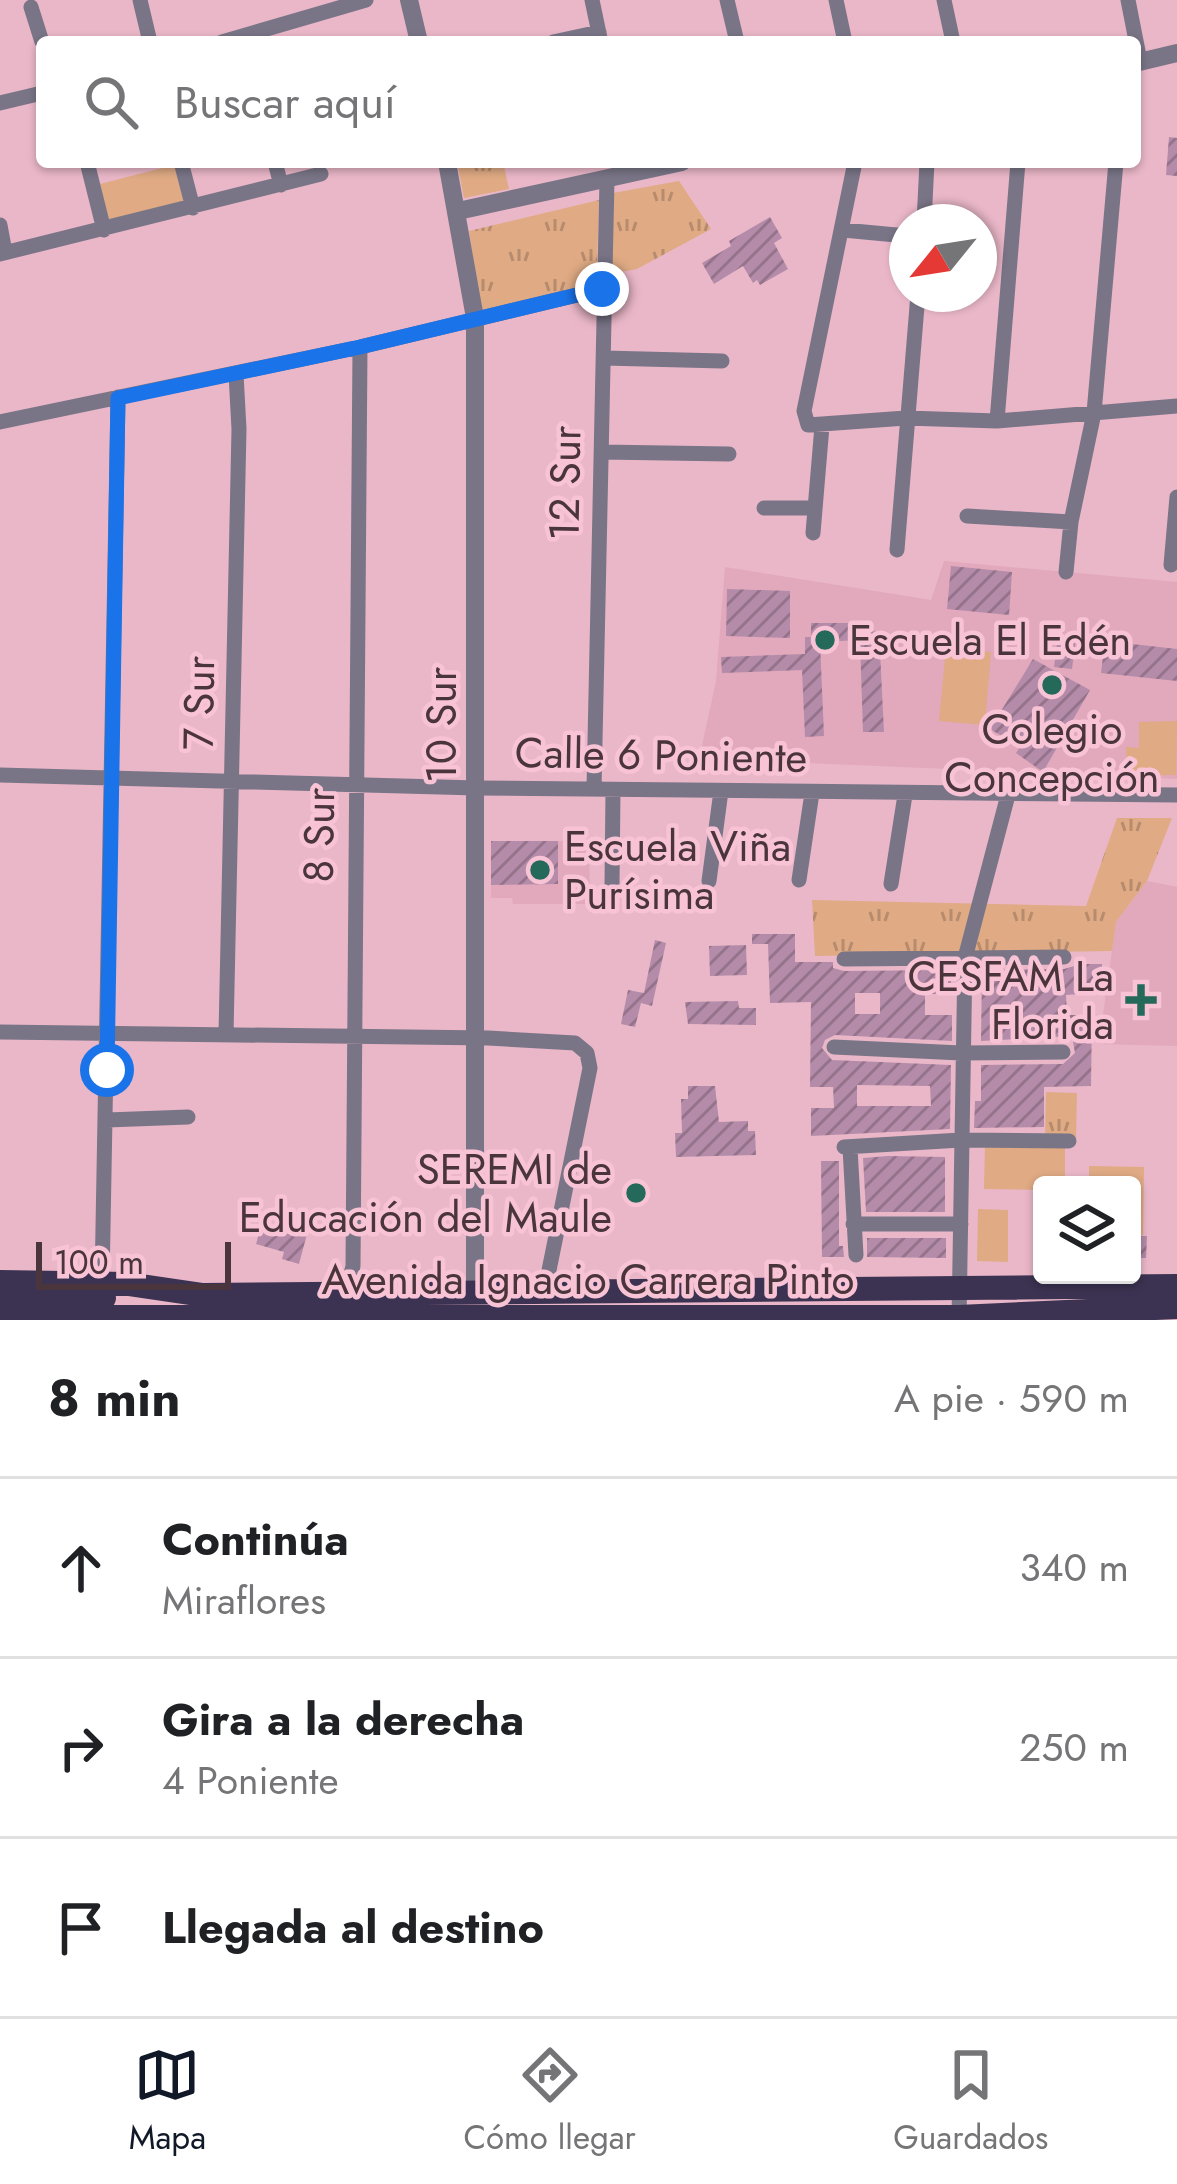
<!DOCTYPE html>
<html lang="es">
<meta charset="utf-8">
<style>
:root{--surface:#fff;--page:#f2f2f2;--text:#202124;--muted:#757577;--line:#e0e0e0;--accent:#111827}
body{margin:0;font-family:Jost,sans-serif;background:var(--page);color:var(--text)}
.controls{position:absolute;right:36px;bottom:36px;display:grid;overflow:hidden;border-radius:12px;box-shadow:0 3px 9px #0004}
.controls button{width:108px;height:108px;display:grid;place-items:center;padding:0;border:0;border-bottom:3px solid var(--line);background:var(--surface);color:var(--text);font:60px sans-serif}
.compass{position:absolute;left:889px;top:204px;width:108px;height:108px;border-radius:50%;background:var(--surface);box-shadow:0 3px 9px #0004;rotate:240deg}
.scale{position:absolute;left:36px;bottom:30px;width:195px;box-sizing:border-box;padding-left:12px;border:6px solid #4a353c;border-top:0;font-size:33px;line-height:42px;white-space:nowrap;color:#4a353c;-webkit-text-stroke:9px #f8c3d5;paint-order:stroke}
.stop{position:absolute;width:36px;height:36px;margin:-27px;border:9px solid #1a73e8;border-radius:50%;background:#fff}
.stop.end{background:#1a73e8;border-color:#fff;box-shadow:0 3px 12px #0008}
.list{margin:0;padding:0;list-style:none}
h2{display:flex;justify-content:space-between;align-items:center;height:156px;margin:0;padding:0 48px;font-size:51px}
h2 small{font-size:39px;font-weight:400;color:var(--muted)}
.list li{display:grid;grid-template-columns:78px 1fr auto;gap:36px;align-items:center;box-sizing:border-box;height:180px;padding:0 48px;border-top:3px solid var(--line)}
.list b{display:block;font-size:45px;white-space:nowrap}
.list p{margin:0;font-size:39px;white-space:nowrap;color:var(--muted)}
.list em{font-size:39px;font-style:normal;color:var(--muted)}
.icon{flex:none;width:66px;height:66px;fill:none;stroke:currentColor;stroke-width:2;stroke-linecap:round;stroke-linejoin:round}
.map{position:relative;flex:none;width:1177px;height:1320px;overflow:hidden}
.search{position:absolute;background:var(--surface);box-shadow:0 3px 9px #0004;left:36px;right:36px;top:36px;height:132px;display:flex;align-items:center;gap:30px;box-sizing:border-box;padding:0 42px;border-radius:12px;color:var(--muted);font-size:45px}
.sheet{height:696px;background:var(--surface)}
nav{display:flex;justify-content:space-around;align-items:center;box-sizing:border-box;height:168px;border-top:3px solid var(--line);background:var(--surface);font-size:33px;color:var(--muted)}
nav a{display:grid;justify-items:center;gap:6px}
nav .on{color:var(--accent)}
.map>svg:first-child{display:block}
</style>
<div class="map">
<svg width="1177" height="1320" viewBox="0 0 1177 1320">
<defs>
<pattern id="park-tufts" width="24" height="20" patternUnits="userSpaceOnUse" patternTransform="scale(3)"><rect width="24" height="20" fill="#dfaa84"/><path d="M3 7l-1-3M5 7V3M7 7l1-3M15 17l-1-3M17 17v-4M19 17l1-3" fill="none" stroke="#b78b6d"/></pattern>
<pattern id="building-hatch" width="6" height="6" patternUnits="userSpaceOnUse" patternTransform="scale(3)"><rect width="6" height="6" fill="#b48ca9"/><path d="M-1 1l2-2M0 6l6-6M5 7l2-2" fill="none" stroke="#94738b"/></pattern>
</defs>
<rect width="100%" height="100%" fill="#eab7c8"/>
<path fill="#e2a8bc" d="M 944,561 L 1177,582 L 1177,779 L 808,763 L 697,769 L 716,681 L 725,567 L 931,600 Z
M 491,841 L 589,841 L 590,904 L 513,904 L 512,898 L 491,898 Z
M 1147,881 L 1177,887 L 1177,1046 L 1099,1044 L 1116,922 Z"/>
<path fill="#dfaa84" d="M 174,165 L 184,203 L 109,222 L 100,184 Z
M 946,648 L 991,652 L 985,725 L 939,721 Z
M 1177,721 L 1176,775 L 1126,776 L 1126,747 L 1139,748 L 1139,722 Z
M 985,1146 L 1065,1147 L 1065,1185 L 1042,1185 L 1042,1190 L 984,1189 Z
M 1089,1166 L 1144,1167 L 1143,1235 L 1132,1235 L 1132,1185 L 1089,1185 Z
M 978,1209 L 1008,1210 L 1008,1262 L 977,1261 Z"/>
<path fill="url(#park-tufts)" d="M 457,162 L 503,162 L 509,189 L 464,198 Z
M 679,181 L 711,229 L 637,269 L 610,274 L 613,193 Z
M 599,200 L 596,298 L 483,324 L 469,231 Z
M 1117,818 L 1172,818 L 1147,881 L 1116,922 L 1112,951 L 815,956 L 812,900 L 1086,906 Z
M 1046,1092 L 1077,1093 L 1076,1139 L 1045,1139 Z"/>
<path fill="url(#building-hatch)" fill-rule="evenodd" d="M 1169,137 L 1177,138 L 1177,176 L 1166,175 Z
M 770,217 L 782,238 L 774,243 L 788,269 L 760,285 L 757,280 L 753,283 L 743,266 L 714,284 L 702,263 L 731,246 L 729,241 Z
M 951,566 L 1012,572 L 1009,615 L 947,609 Z
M 727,589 L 790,591 L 790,638 L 726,636 Z
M 811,623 L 859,623 L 860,639 L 860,632 L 879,631 L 884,732 L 863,732 L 860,640 L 820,642 L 824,736 L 805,737 L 802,670 L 722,673 L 721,657 L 805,654 L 805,637 L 811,637 Z
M 1058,636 L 1076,638 L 1072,669 L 1054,667 Z
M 1105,641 L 1177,649 L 1177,681 L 1101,673 Z
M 1033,659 L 1090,690 L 1043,772 L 1016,753 L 1020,747 L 990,729 Z
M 491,841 L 558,841 L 558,884 L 491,885 Z
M 752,934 L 795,934 L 795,962 L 833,962 L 833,968 L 844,971 L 951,970 L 951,994 L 925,994 L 925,1015 L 952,1015 L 952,1041 L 835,1035 L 825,1040 L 822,1048 L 832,1060 L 951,1065 L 950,1129 L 811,1136 L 811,1108 L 834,1108 L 833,1087 L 810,1087 L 811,1002 L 770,1003 L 768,944 L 752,944 ZM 855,993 L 880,993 L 880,1014 L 855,1014 ZM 857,1085 L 930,1086 L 931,1106 L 857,1106 Z
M 655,940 L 666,943 L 652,1006 L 641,1003 L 635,1027 L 621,1024 L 628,990 L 644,993 Z
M 746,945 L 747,975 L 710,976 L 709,946 Z
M 1081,964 L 1102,964 L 1102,992 L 1066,995 L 1067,1015 L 1092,1015 L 1091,1086 L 1044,1087 L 1044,1127 L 974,1128 L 975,1101 L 981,1101 L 981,1065 L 1063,1064 L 1075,1053 L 1072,1036 L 981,1041 L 982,970 L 1064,969 Z
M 738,1001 L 739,1008 L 756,1008 L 756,1025 L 688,1024 L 685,1002 Z
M 688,1086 L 715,1086 L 719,1122 L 748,1121 L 748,1131 L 755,1131 L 756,1155 L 676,1157 L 675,1133 L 682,1133 L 681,1099 L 688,1099 Z
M 888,1156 L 945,1157 L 945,1212 L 866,1212 L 863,1158 Z
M 821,1161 L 839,1161 L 839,1246 L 843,1246 L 844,1257 L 822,1257 Z
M 294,1215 L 311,1219 L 299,1264 L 282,1259 L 284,1252 L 256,1244 L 261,1227 L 289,1234 Z
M 1132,1236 L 1147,1236 L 1146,1258 L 1132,1258 Z
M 867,1238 L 946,1238 L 946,1258 L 867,1257 Z"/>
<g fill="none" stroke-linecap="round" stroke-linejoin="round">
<path stroke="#797587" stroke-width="15" d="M 140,0 L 150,42
M 592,0 L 600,38
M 727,0 L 737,42
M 836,0 L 845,42
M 944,0 L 953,42
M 1128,0 L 1140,61
M 31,7 L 42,42
M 222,42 L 366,0
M 553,42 L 599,32
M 0,103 L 42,93
M 87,162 L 104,230
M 181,162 L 193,208
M 275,162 L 281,185
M 855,162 L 804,411 L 808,425 L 906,418 L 997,421 L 1177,406
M 924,222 L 927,162
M 0,225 L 5,252
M 843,230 L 907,236
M 0,254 L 321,174
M 604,358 L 722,361
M 997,421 L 1018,162
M 0,422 L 360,347 L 602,289
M 602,452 L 729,454
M 764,508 L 815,508
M 967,516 L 1071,522
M 813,533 L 822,426
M 897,550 L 918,294
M 1171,565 L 1177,497
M 1066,572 L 1071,522 L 1094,413 L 1116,162
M 0,775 L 477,788 L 1177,795
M 594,789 L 607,179
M 799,880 L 812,793
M 709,881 L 721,791
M 891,884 L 905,795
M 612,885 L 613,790
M 844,959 L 1064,957
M 0,1032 L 488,1038 L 575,1043 L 587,1053 L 590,1068 L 545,1290
M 226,1034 L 239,429 L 236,374
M 834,1047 L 961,1053 L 1063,1052
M 107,1120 L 188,1117
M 844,1147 L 961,1140 L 1069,1141
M 850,1148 L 856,1255
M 853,1224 L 961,1224
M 102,1283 L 118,397
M 345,1297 L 353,1266 L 360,347
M 959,1320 L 965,958 L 1008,795"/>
<path stroke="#797587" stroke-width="18" d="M 409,0 L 419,42
M 1135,63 L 1177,53
M 447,162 L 475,318 L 475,1290
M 458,211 L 682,162"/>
<path stroke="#3c3352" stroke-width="24" d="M 0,1282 L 128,1284 L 203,1295 L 1177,1286
M 7,1300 L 104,1298
M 0,1317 L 959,1317 L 1177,1307"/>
</g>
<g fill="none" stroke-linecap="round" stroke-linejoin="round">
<path stroke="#1a73e8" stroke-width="15" d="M 107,1070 L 118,398 L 360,347 L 602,289"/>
</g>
<g fill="#25695a" stroke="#f8c3d5" stroke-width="4.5">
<circle cx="825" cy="640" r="12"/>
<circle cx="1052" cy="685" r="12"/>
<circle cx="540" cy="870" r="12"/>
<path d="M1135 982h12v12h12v12h-12v12h-12v-12h-12v-12h12z"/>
<circle cx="636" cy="1193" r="12"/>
</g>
<g text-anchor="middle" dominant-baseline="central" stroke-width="9" stroke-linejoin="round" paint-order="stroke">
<g font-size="42" fill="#4a353c" stroke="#f8c3d5">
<text transform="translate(565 483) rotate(-89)">12 Sur</text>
<text transform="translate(199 703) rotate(-89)">7 Sur</text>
<text transform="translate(441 725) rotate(-90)">10 Sur</text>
<text transform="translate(661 755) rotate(1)">Calle 6 Poniente</text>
<text transform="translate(319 835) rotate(-89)">8 Sur</text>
<text x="588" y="1279">Avenida Ignacio Carrera Pinto</text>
</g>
<g font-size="42" fill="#4a353c" stroke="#f8c3d5" text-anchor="start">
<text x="849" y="640">Escuela El Edén</text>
<text x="1052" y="729" text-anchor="middle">Colegio<tspan x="1052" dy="48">Concepción</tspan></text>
<text x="564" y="846">Escuela Viña<tspan x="564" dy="48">Purísima</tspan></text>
<text x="1114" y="976" text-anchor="end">CESFAM La<tspan x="1114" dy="48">Florida</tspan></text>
<text x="612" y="1169" text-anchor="end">SEREMI de<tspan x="612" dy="48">Educación del Maule</tspan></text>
</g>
</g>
</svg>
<div class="controls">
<button><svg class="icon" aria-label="layers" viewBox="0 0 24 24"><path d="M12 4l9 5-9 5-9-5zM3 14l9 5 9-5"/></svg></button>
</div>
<svg class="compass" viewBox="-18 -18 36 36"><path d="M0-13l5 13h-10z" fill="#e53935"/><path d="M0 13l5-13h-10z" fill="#757577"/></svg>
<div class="scale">100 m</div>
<div class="stop" style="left:107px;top:1070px"></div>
<div class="stop end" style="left:602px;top:289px"></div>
<div class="search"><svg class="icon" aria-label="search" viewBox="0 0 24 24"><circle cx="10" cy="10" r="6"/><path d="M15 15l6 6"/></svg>Buscar aquí</div>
</div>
<section class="sheet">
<h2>8 min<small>A pie · 590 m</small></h2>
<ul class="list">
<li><svg class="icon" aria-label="ahead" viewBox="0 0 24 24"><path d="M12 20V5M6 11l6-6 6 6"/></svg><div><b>Continúa</b><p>Miraflores</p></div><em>340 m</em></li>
<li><svg class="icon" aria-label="right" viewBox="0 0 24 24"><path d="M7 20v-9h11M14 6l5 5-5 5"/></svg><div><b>Gira a la derecha</b><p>4 Poniente</p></div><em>250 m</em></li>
<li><svg class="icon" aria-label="arrive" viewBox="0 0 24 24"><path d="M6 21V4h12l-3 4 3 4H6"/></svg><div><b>Llegada al destino</b></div></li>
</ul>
</section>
<nav>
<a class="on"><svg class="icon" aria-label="map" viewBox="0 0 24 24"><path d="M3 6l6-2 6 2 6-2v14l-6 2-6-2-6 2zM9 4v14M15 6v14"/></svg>Mapa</a>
<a><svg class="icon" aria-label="directions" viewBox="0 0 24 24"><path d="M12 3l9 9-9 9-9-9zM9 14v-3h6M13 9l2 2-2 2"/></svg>Cómo llegar</a>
<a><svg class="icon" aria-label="saved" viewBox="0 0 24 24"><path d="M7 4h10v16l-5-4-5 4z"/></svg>Guardados</a>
</nav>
